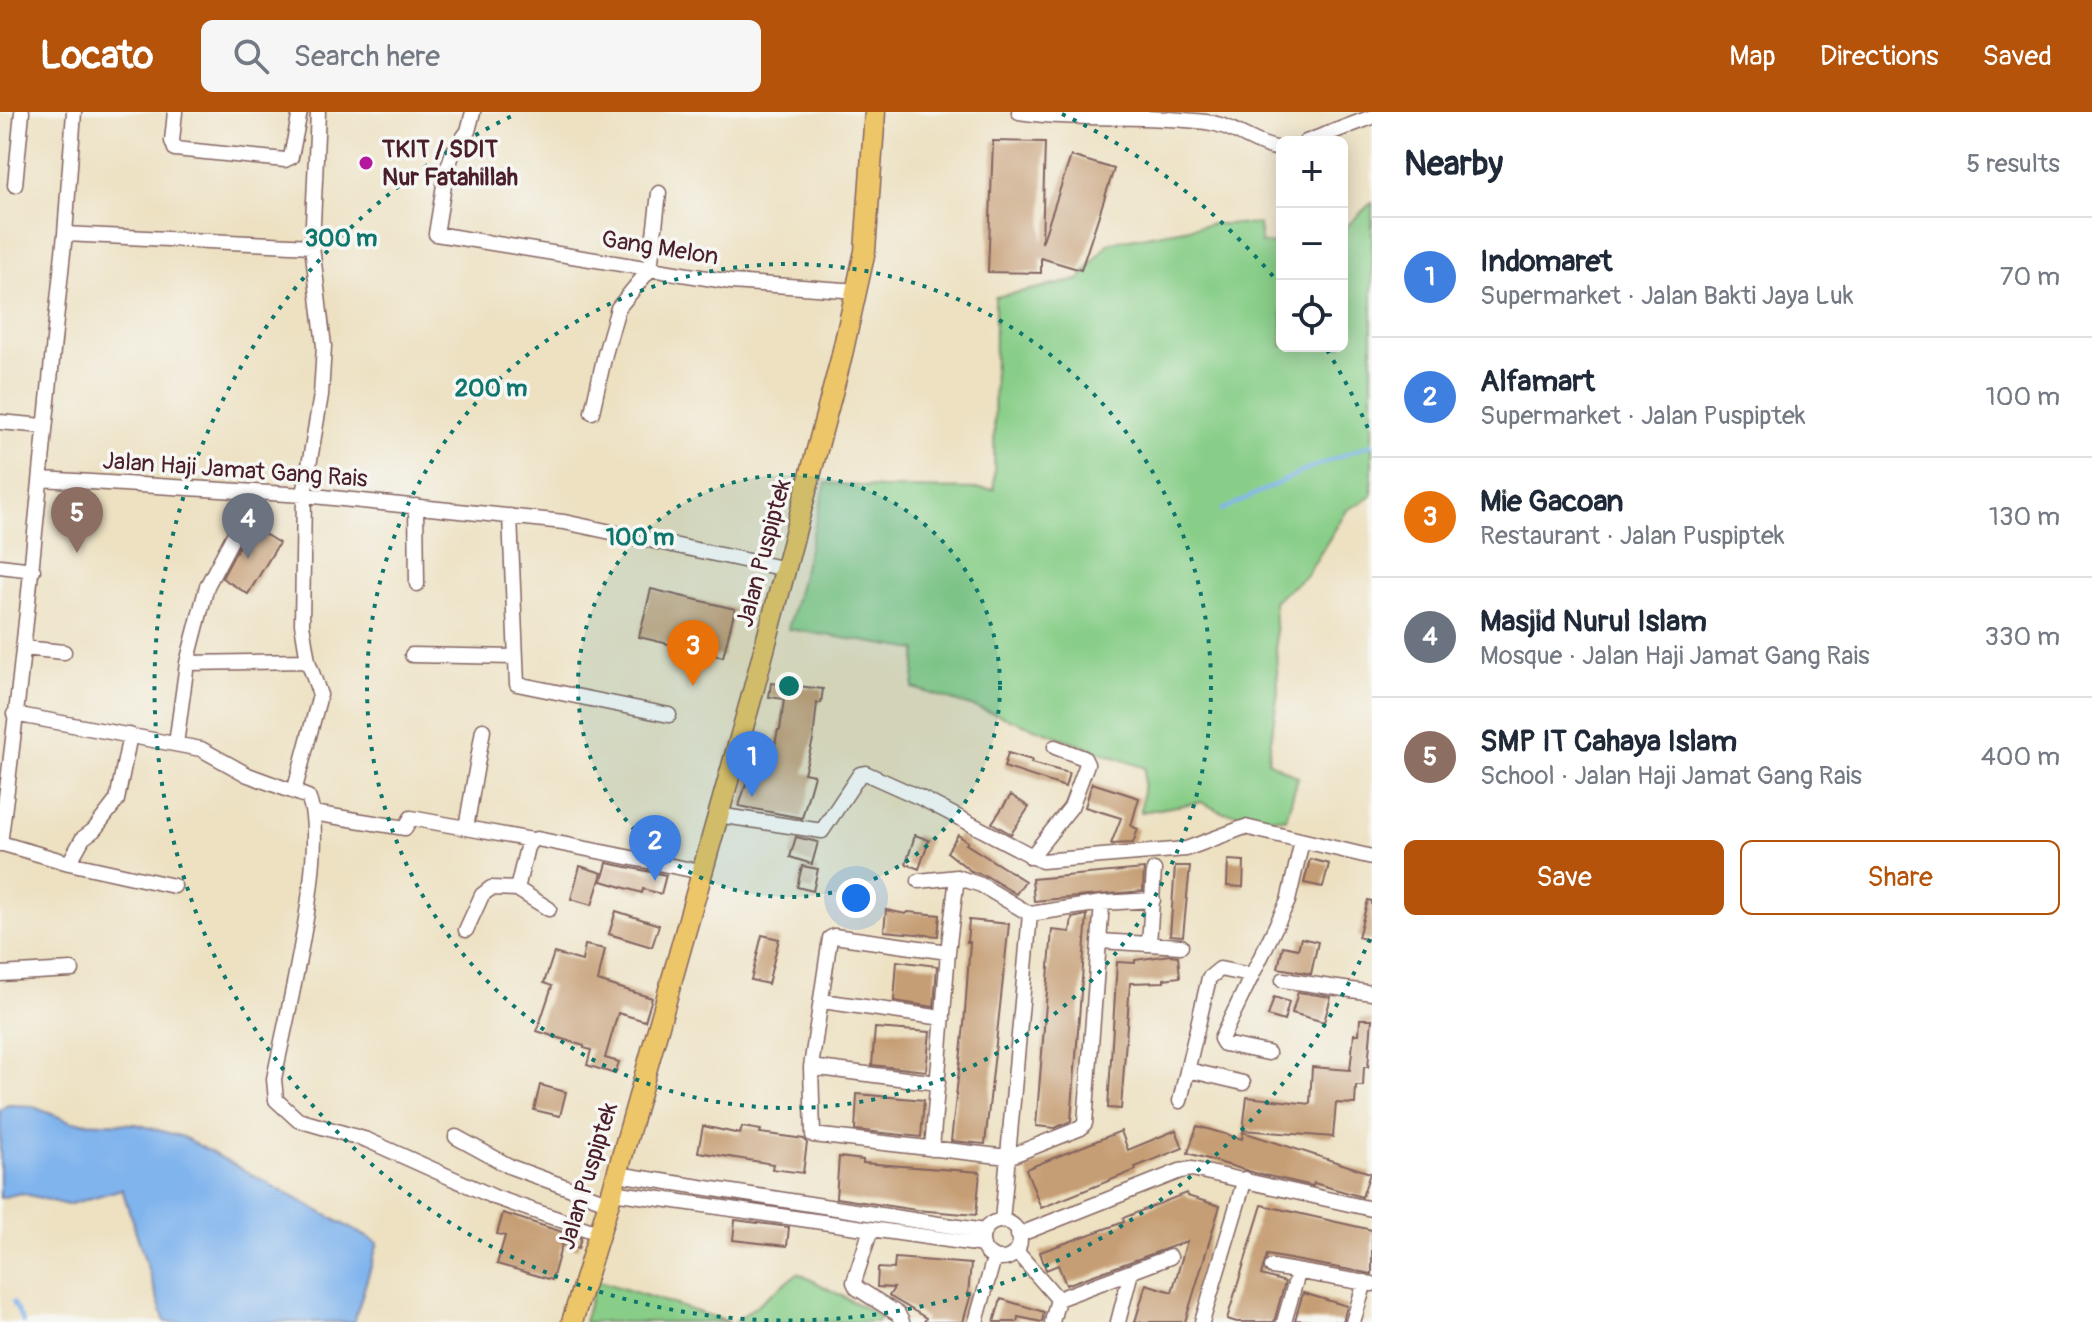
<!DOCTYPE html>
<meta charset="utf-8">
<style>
:root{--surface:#fff;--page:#f6f6f7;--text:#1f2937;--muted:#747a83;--line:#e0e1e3;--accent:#b45309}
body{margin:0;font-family:Pangolin,sans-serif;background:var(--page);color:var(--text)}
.controls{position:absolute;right:24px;top:24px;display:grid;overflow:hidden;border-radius:12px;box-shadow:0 4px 20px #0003}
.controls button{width:72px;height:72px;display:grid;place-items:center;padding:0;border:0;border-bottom:2px solid var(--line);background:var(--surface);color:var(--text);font:40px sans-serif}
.you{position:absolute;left:856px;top:786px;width:28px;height:28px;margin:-20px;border:6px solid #fff;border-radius:50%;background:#1a73e8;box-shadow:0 0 0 12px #1a73e833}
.badge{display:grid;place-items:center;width:52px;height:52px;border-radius:50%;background:var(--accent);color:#fff;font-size:26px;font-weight:700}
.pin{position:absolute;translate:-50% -66px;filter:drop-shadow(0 2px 4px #0008)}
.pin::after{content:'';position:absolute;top:42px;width:28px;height:24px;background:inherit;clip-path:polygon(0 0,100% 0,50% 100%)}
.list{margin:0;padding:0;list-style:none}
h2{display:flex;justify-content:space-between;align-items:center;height:104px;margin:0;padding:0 32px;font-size:34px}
h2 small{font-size:26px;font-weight:400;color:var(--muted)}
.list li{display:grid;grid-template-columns:52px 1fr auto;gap:24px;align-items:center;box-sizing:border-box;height:120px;padding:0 32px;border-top:2px solid var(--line)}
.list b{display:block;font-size:30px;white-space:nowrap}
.list p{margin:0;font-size:26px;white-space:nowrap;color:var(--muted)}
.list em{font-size:26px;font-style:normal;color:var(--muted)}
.actions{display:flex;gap:16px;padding:24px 32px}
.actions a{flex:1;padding:18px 0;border:2px solid var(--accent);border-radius:12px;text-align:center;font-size:28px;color:var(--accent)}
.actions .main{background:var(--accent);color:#fff}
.icon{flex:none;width:44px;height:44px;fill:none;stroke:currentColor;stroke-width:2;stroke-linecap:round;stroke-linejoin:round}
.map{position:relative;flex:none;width:1372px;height:1210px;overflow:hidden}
header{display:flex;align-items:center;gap:48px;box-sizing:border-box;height:112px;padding:0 40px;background:var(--accent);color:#fff}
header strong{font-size:38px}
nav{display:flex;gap:44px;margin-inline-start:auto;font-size:28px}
.search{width:560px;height:72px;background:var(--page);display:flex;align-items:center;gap:20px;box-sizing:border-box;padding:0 28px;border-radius:12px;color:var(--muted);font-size:30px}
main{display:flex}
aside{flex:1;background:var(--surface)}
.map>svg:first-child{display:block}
</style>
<header>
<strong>Locato</strong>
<div class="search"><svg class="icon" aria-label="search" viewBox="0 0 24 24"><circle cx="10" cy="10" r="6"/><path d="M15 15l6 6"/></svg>Search here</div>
<nav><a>Map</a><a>Directions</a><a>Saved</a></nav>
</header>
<main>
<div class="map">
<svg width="1372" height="1210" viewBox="0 0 1372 1210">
<rect width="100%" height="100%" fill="#f6f6f2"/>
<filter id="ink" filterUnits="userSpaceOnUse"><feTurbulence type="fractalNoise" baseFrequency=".0125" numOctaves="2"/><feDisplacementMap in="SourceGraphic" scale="16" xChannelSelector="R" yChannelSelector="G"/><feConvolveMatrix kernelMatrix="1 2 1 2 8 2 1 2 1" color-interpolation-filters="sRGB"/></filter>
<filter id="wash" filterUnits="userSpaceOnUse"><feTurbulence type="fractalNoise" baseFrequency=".006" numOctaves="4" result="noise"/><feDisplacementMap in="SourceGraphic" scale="32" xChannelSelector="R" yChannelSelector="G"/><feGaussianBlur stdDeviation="1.8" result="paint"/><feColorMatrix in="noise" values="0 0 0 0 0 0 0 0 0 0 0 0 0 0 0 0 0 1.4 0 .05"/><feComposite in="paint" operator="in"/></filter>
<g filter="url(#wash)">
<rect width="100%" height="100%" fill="#ede1c2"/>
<path fill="#88ce88" stroke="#69765a" stroke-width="2" d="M 1372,90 L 1372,384 L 1347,398 L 1307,463 L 1274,489 L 1278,579 L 1268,649 L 1298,665 L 1286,707 L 1222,700 L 1201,690 L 1141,700 L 1145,656 L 993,601 L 913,576 L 917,538 L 788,517 L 826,371 L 881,376 L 994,377 L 995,185 L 1079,168 L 1108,131 L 1212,112 L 1259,112 L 1261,131 L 1282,132 L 1282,234 L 1342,234 L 1342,119 Z
M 798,1161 L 882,1205 L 876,1210 L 735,1210 Z
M 596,1168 L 730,1210 L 584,1210 Z"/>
<path fill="#80b4ed" stroke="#656a8c" stroke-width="2" d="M 8,993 L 31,994 L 72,1010 L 136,1012 L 183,1025 L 378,1131 L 354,1210 L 165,1210 L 122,1077 L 67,1093 L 21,1081 L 0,1086 L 0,998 Z"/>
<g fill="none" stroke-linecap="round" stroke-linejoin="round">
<path stroke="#80b4ed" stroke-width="4" d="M 1222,398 L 1310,356 L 1372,332
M 13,1190 L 23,1210"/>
</g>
<g id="blocks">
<path fill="#c69e75" d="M 993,29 L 1045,30 L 1042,131 L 1071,44 L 1114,57 L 1081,158 L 1041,146 L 1041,161 L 988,160 Z
M 250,413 L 279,431 L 248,482 L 222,466 Z
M 651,477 L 735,497 L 723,545 L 639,525 Z
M 771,571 L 823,577 L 821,591 L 817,591 L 813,628 L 804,661 L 814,663 L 802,706 L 739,694 L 753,650 L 747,649 L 752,631 L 774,637 L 778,618 L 780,618 L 784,587 L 769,585 Z
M 1008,641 L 1032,648 L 1031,651 L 1069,661 L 1065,675 L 1004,655 Z
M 1092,671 L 1139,686 L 1131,714 L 1138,717 L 1133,731 L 1111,732 L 1121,706 L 1085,695 Z
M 1011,683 L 1029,695 L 1011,722 L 992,711 Z
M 915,723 L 929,728 L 919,757 L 906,752 Z
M 958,723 L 968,730 L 966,732 L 1025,769 L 1016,782 L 986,764 L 971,759 L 947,740 Z
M 796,725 L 818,730 L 812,752 L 790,745 Z
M 1310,747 L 1329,752 L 1323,775 L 1304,771 Z
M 1228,748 L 1244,749 L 1243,775 L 1227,774 Z
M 607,751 L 666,763 L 661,782 L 643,777 L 642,781 L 602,769 Z
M 580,754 L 602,761 L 592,793 L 571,787 Z
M 802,754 L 818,757 L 813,779 L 797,775 Z
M 1175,754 L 1190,754 L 1183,824 L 1170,823 Z
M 1144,757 L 1143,779 L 1034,789 L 1032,767 Z
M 1368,788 L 1372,789 L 1372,829 L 1358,825 Z
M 886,798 L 906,802 L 908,800 L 940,803 L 938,824 L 884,819 Z
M 616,799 L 659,813 L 652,835 L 609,822 Z
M 1087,803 L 1071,1009 L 1055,1016 L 1036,1014 L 1052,818 L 1070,820 L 1072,806 Z
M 969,808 L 1009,812 L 985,1032 L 951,1029 L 964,913 L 970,830 L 967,830 Z
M 762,823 L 779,827 L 768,872 L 751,868 Z
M 1301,826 L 1318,830 L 1311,862 L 1278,856 L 1283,834 L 1298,837 Z
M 585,833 L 605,837 L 598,869 L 652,886 L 645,909 L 618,901 L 605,946 L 619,950 L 615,962 L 587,953 L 591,938 L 584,936 L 584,934 L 537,919 L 552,874 L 544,871 L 554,841 L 582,849 Z
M 1170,843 L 1178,844 L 1180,865 L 1164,867 L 1164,870 L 1130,871 L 1121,997 L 1108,996 L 1117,850 L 1135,851 L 1135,848 Z
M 897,849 L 937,854 L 934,895 L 894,889 Z
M 1298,880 L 1331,885 L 1324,910 L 1292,901 Z
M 1274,885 L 1289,890 L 1284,909 L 1268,904 Z
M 1360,907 L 1372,907 L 1368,955 L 1364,955 L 1363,974 L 1356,974 L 1355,992 L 1336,991 L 1333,1025 L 1243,1018 L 1247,985 L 1310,992 L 1312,955 L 1350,958 L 1354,922 L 1359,922 Z
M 875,916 L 930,920 L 926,959 L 872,953 Z
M 540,973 L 566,980 L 560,1004 L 534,998 Z
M 857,982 L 924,988 L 921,1025 L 855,1018 Z
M 703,1014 L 740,1022 L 742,1015 L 761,1018 L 760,1021 L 804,1027 L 807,1031 L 803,1061 L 772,1057 L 773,1052 L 698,1040 Z
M 1197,1014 L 1242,1027 L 1243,1020 L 1370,1061 L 1362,1085 L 1314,1071 L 1313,1074 L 1255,1061 L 1188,1041 Z
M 1176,1018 L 1183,1036 L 1135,1055 L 1136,1058 L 1041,1096 L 1026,1057 L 1121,1019 L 1128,1038 Z
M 839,1045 L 863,1048 L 863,1051 L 980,1060 L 976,1103 L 916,1098 L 836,1086 Z
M 1186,1081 L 1187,1084 L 1220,1094 L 1185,1210 L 1135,1210 L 1146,1172 L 1172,1180 L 1187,1129 L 1066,1173 L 1058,1153 L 1046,1158 L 1040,1140 L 1124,1110 L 1123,1106 Z
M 1262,1093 L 1372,1118 L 1372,1162 L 1267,1143 L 1261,1163 L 1285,1170 L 1274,1210 L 1237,1210 L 1227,1207 Z
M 503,1101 L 581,1126 L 578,1137 L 562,1132 L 552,1168 L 497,1152 L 505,1124 L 497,1122 Z
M 735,1108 L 789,1115 L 787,1134 L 733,1128 Z
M 895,1146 L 971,1152 L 968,1182 L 971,1182 L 963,1210 L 924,1210 L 926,1206 L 889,1184 L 894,1176 L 877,1175 L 878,1156 L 894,1157 Z
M 1303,1181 L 1347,1194 L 1343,1210 L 1295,1208 Z
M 1001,1187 L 1044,1200 L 1042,1210 L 1018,1205 L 1017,1210 L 994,1210 Z"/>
</g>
</g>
<g filter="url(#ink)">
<use href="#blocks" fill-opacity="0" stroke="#836360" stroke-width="2"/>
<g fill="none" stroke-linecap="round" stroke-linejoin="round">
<g stroke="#836360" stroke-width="17">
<path id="street" d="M 175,0 L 172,29 L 175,37 L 285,48 L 291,45 L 300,0
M 473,0 L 468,19 L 453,40 L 446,61 L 436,122 L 731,170 L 858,179
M 1019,0 C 1081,9 1144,2 1206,10 C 1234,13 1256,35 1282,37
M 1306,30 L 1372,5
M 15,73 L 22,0
M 65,122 L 74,0
M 592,300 L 605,242 L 618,196 L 650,157 L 659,81
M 0,310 L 44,314
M 42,367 L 304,383 L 564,410 L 786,457
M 416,394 L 417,472
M 510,404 L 517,572 L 669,603
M 0,454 L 33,458
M 23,536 L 64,540
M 412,543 L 515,545
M 187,551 L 308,549
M 14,602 L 201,637 L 248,663 L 308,685 C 330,732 285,911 274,967 L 276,988 L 298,1008 L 367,1028 L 494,1085 L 598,1121
M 176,632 L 187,551 L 207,474 L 256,381
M 294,680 L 320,583 L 308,549 L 302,512 L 304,383 L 321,283 L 324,234 L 312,134 L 318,0
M 313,701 L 405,716 L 411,706 L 466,716 L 483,618
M 718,703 L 822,719 L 860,662 L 865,661 L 923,687 L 1042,749 L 1186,737 L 1245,715 L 1372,745
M 466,716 L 532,728
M 0,731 L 69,751 L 174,774
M 0,732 C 27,529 43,325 65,122 L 312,134
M 1031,745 L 1071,695 L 1087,652 L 1084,646 L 1055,635
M 69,751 L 83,726 L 94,718 L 117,688 L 130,623
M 919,769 L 957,765 L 981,773 L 1030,802 L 1102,791 L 1153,788
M 517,777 L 527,735 L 532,728 L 537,727 L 702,760
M 466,818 L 482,783 L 491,776 L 517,777 L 549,797
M 1100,829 L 1181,834
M 1149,832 L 1154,758
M 948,840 L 834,824 L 830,826 L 811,955 L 813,1023 L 1008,1045 L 1081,1016 L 1085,1011 L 1102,791
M 0,862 L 72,858
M 1283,868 L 1372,881
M 822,889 L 943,906
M 1268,941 L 1224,932 L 1221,927 L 1288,789 L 1302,729
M 811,955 L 938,971
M 1188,958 L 1243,971
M 1180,989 L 1209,866 L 1220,857 L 1250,863
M 456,1025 L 511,1055 L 607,1090
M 932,1037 L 948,840 L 957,765
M 617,1062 L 984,1119
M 612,1080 L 983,1133
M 1002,1109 L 1030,802
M982 1128a19 19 0 1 1 38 0a19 19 0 1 1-38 0Z
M 871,1117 L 854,1170 L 857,1176 L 898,1202 L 902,1210
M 1018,1123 L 1180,1059 L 1192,1057 L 1372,1097
M 1016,1139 L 1058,1187 L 1170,1145
M 1272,1155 L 1372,1172
M 976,1210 L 994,1146
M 1052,1210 L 1058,1187
M 1118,1210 L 1131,1160
M 1202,1210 L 1245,1067
M 1284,1210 L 1298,1161
M 1353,1210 L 1365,1170"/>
</g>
<g stroke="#836360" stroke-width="23">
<path id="primary" d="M 572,1210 L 612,1080 L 751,587 L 841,247 L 865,139 L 875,0"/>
</g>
<use href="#street" stroke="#fff" stroke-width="14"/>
<use href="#primary" stroke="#ecc669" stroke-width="20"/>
</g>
</g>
<circle cx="789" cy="574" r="211" fill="#0f766e" fill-opacity=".12"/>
<g fill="none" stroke="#0f766e" stroke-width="4" stroke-dasharray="4 8">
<circle cx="789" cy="574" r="211"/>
<circle cx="789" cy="574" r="422"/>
<path d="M1370 827A634 634 0 1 1 516 2M1062 2A634 634 0 0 1 1282 175M1327 238A634 634 0 0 1 1370 321"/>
</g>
<circle fill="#b5179e" stroke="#f6f6f2" stroke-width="3" cx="366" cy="51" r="8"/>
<g text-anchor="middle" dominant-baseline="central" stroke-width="7" stroke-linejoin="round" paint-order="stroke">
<g font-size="24" font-weight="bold" fill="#4a1f2b" stroke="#f6f6f2" text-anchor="start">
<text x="382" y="37">TKIT / SDIT<tspan x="382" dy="28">Nur Fatahillah</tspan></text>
</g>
<g font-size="24" fill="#4a1f2b" stroke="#f6f6f2">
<text transform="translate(660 136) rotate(9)">Gang Melon</text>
<text transform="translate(235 358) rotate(4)">Jalan Haji Jamat Gang Rais</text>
<text transform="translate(764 441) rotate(-75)">Jalan Puspiptek</text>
<text transform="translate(588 1064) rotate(-73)">Jalan Puspiptek</text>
</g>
</g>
<circle cx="789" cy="574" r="12" fill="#0f766e" stroke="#f6f6f2" stroke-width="4"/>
<g font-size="24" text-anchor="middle" font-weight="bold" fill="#0f766e" stroke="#f6f6f2" stroke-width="7" stroke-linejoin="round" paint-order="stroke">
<text x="341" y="134">300 m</text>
<text x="491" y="284">200 m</text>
<text x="640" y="433">100 m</text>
</g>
</svg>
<div class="controls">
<button>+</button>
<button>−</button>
<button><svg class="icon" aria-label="locate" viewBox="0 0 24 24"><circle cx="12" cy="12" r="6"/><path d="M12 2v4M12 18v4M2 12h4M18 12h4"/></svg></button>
</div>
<div class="you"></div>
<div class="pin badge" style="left:752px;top:685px;background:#3f7fe0">1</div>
<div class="pin badge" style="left:655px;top:769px;background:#3f7fe0">2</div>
<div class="pin badge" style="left:693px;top:574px;background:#e8710a">3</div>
<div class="pin badge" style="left:248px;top:447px;background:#6b7280">4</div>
<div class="pin badge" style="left:77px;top:441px;background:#8d6e63">5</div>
</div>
<aside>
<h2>Nearby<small>5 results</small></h2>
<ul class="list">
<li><span class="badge" style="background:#3f7fe0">1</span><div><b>Indomaret</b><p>Supermarket · Jalan Bakti Jaya Luk</p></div><em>70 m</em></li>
<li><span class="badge" style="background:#3f7fe0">2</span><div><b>Alfamart</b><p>Supermarket · Jalan Puspiptek</p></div><em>100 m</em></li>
<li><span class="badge" style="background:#e8710a">3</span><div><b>Mie Gacoan</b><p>Restaurant · Jalan Puspiptek</p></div><em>130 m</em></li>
<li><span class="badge" style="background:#6b7280">4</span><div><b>Masjid Nurul Islam</b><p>Mosque · Jalan Haji Jamat Gang Rais</p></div><em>330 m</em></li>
<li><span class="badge" style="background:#8d6e63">5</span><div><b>SMP IT Cahaya Islam</b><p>School · Jalan Haji Jamat Gang Rais</p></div><em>400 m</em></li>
</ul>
<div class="actions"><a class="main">Save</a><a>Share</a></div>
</aside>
</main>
